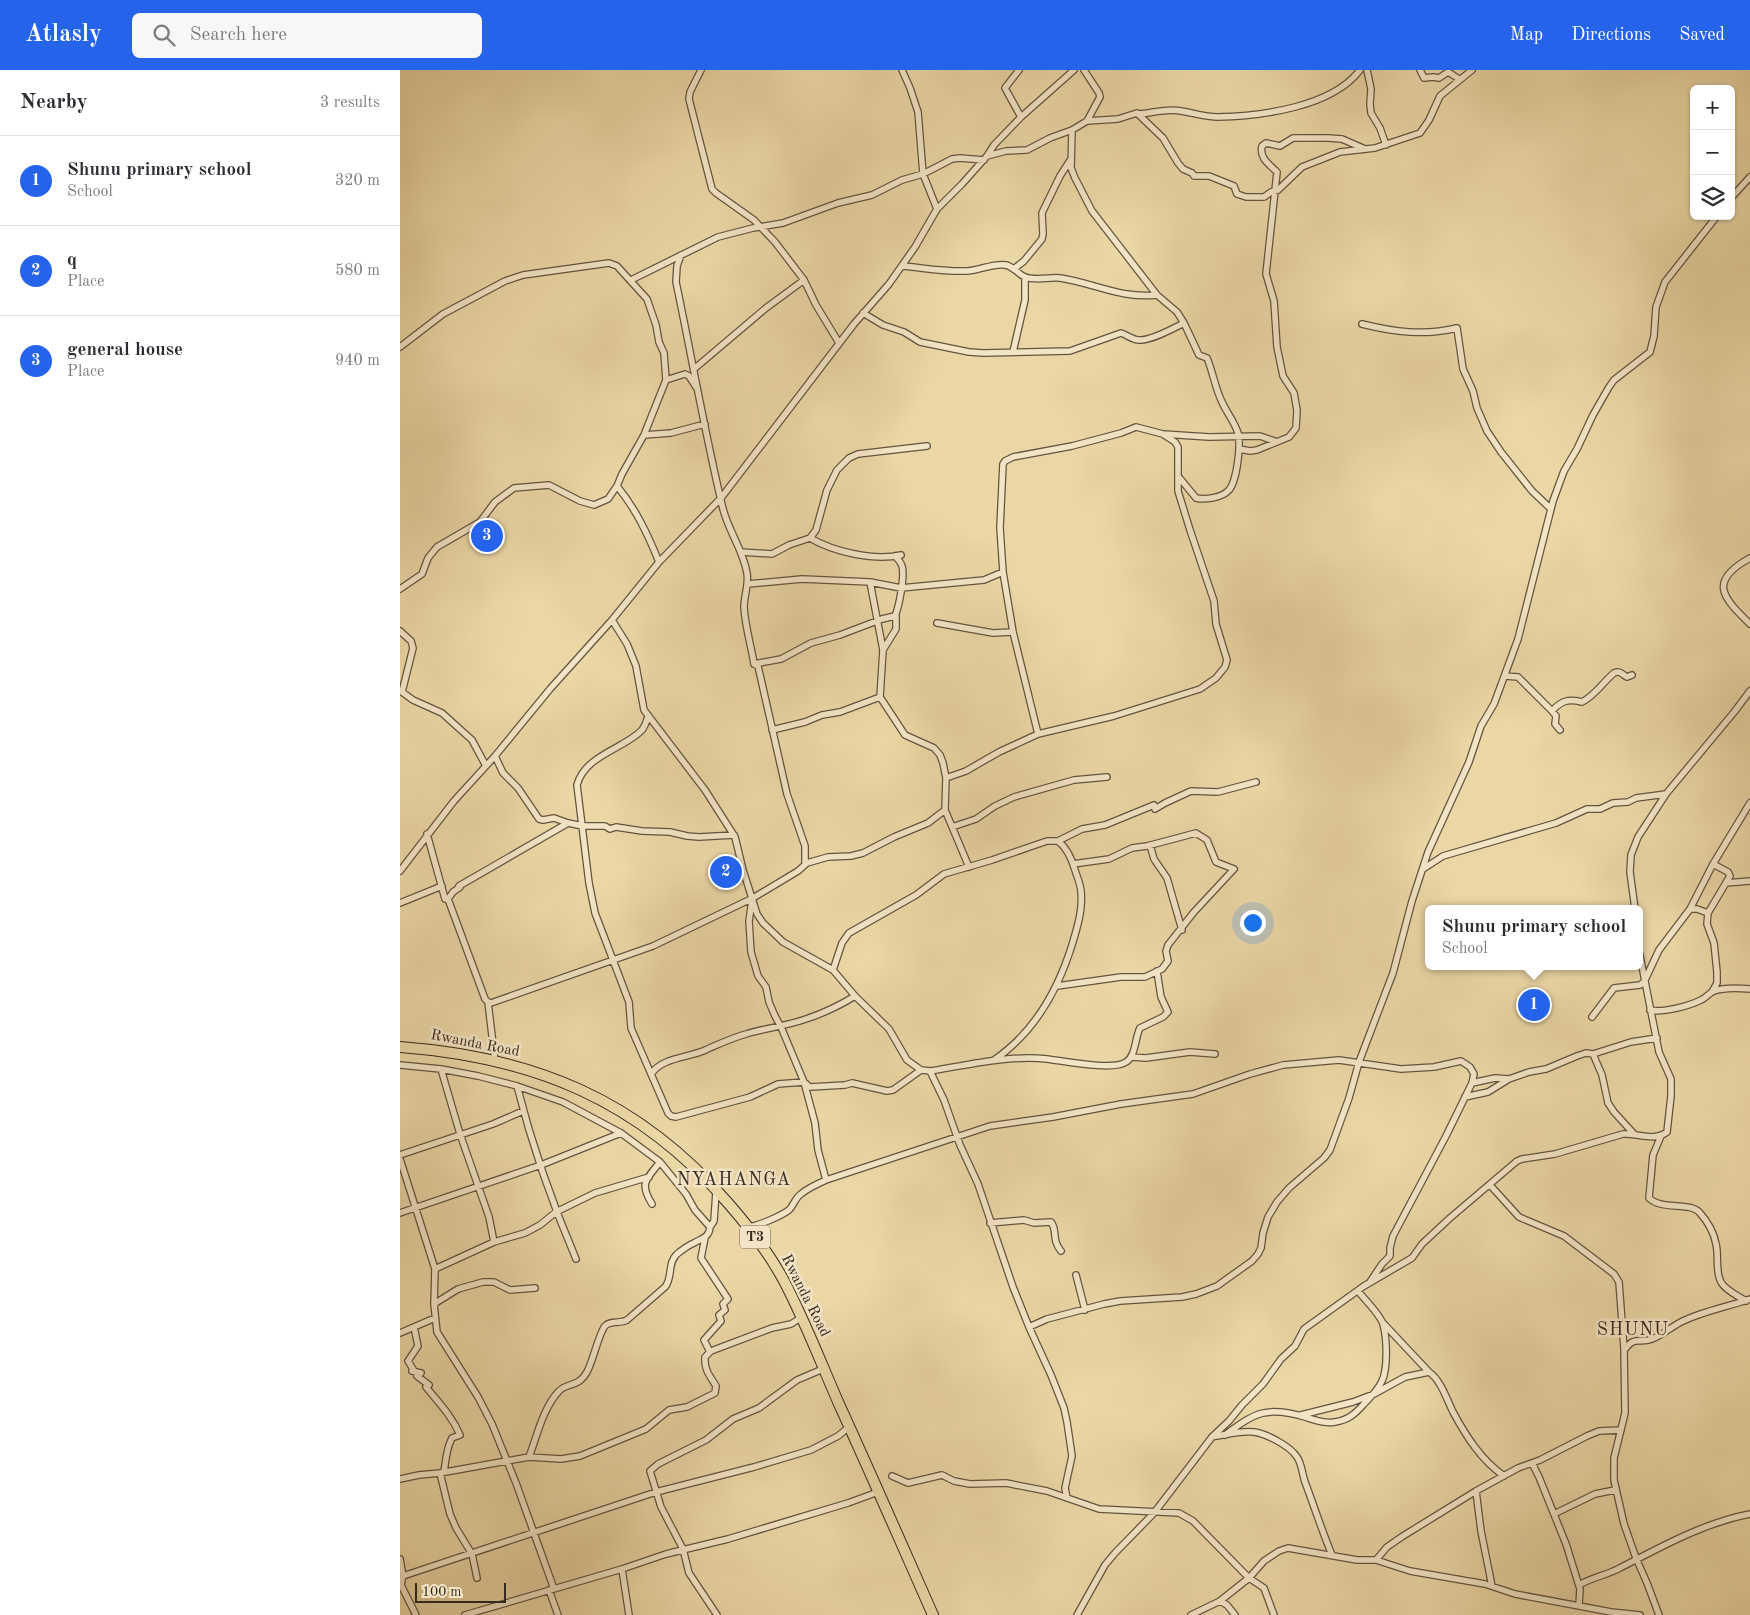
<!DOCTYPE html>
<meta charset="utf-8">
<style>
:root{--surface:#fff;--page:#f7f7f7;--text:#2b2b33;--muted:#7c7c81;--line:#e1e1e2;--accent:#2563eb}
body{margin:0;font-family:"Old Standard TT",serif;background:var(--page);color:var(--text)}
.controls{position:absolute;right:15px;top:15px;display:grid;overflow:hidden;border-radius:8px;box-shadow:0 1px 4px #0004}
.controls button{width:45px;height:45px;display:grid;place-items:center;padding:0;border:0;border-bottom:1px solid var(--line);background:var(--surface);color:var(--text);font:25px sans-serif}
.scale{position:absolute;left:15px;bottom:12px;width:91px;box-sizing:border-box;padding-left:5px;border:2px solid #36291e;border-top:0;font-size:14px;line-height:18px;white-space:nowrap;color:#36291e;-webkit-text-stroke:4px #f2e4c5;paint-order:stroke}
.you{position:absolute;left:852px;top:852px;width:18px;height:18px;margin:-12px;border:4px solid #fff;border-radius:50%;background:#1a73e8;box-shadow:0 0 0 8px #1a73e833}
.badge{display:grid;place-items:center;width:32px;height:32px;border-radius:50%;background:var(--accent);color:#fff;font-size:16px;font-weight:700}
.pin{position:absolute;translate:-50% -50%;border:2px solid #fff;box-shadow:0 1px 5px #0006}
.popup{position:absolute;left:1025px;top:835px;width:218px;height:65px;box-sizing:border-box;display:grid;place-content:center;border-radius:8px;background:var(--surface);filter:drop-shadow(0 1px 4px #0005);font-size:16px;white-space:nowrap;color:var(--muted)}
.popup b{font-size:19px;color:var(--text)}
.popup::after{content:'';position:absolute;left:50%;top:100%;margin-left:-10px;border:10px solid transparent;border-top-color:var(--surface)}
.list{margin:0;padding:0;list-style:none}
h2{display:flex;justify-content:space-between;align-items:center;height:65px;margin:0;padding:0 20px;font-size:21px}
h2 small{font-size:16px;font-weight:400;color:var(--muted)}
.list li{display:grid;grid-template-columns:32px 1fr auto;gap:15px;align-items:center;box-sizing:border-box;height:90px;padding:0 20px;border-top:1px solid var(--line)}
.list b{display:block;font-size:19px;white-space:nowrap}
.list p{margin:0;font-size:16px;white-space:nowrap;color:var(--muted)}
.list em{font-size:16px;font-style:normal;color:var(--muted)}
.icon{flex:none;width:28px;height:28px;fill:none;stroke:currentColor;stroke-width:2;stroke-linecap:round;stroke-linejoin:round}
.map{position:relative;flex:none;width:1350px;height:1545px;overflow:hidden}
header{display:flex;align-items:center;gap:30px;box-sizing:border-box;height:70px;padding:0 25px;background:var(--accent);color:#fff}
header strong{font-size:24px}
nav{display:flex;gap:28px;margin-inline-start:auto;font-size:18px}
.search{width:350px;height:45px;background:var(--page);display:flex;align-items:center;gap:12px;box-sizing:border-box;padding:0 18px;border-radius:8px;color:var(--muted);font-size:19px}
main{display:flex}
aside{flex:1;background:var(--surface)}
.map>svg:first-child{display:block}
</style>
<header>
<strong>Atlasly</strong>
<div class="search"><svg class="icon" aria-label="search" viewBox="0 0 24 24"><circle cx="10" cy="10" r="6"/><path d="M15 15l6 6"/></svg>Search here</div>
<nav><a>Map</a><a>Directions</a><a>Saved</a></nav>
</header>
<main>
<aside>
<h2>Nearby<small>3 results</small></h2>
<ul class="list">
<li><span class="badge">1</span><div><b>Shunu primary school</b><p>School</p></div><em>320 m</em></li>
<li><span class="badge">2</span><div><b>q</b><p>Place</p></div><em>580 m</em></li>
<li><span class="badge">3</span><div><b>general house</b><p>Place</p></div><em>940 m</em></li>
</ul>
</aside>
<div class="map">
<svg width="1350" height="1545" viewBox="0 0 1350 1545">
<rect width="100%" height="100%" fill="#ebd6a6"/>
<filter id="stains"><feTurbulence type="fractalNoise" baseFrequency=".004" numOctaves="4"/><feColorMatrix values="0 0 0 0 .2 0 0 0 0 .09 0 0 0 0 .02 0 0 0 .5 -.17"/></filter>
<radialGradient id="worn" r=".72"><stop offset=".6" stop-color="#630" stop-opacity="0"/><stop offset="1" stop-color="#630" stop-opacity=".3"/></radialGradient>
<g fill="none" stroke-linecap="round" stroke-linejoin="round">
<g stroke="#635440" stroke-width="8">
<path id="minor" d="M 301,0 L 290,22 L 289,29 L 312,119 L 316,123 L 354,150 L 375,172 L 404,210 L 416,235 L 439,273
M 502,0 L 510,18 L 518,42 L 523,104 L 537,139
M 619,0 L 605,18 L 621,47
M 684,0 L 699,23 L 700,27 L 687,51
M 967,0 L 971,19 L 970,34 L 971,43 L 980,58 L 986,75
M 1020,0 L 1024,8 L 1033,7 L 1039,8 L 1048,2 L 1059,9
M 739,44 C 752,43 768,38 781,41 C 794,43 805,47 818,47 C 862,46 932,37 960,0
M 672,60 L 671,98 L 675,108 L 692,141 L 757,225 L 777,242 L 784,253 L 799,285 L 807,288 C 813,302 815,318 822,332 C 827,343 834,351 838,363 C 841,375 837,411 829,420 C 822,428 805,430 796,428 L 778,406
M 587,86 L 606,81 L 627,80 L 650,68 L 672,60 L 687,51 L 718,49 L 737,43 L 763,68 L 778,93 L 783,99 L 792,103 L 794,106 L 809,106 L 834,116 L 837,124 L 846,127 L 864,127 L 871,122 L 878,120 L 902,97 L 940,82 L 975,78 L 1020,63 L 1029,50 L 1040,26 L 1072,0
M 1331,128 L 1350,107
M 281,185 L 277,196 L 276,212 C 292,288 305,364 323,439 C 329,462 343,480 347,503 C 349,515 344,526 344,537 C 345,556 351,575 354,594 L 358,596 L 387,724 L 405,776 L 405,794
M 503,196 C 524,198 546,202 568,201 C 580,200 594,193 606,195 C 614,197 618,204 625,207 C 635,211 649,207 660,208 C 694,213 721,229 757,225
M 615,198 L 624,191 L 642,169 L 643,164 L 642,143 L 660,106 L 671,89
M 231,210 L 318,167 L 353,158 L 383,153 L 438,133 L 472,125 L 502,110 L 523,104 L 552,89 L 560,88 L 584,90
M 463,243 L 483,255 L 504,262 L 520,272 L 569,282 L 583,283 L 670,281 L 721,263 C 727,265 733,270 739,270 C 751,271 774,258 784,253
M 962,254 C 994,262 1024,266 1057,258 L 1063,299 L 1073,321 L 1077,338 L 1087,361 L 1101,382 L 1132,421 L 1151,439
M 0,277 L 43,244 L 105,211 L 123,205 L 209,193 L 217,196 L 247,229 L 256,255 L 259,272 L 264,283 L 266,310 L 244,365 L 222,404 L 217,416 L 208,429 L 194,435 L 180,431 L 149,415 L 114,418 L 95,432 L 80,452 L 37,477 L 28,488 L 22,504 L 0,519
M 613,282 L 625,230 L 625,207
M 294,299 L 366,238 L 404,210
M 266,310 L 285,304 L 289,306 L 296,317
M 244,365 L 271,363 L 305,354
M 839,379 L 850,381 L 857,380 L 889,367 L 896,358 L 897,340 L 894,323 L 883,306 L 877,277 L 874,231 L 866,204 L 877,102 C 869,94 859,88 862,76 L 866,73 L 880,76 L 893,68 L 928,68 L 942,69 L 965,79
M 217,416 C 236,439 248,465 259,492
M 410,468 C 434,482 474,491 501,485
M 341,482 L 372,484 L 389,475 L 410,468 L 416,460 L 427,420 L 437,400 L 449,388 L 458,384 L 527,376
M 1350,488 C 1308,511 1322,527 1350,554
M 470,512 L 483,580 L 480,627 L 505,665 L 534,678 L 540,685 L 543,693 L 546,708 L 545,740 L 569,797
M 348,514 L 402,509 L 470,512 L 501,518 L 584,510 L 603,502
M 212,550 L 227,574 L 236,596 L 244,640 L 305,720 L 335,767 L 343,800 L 357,844 L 363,853 L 383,872 L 433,900 L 455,926 L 489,959 L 507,990 L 521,1000 L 530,1001 C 568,995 608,985 647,989 C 664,991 713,1001 726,992 C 736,986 735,967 740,958 L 763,947 L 768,942 L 761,927 L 757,901
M 537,553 L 593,563 L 613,562
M 0,561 L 11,571 L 13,578 L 2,622 L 13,630 L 42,643 L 72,670 L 86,696
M 483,580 L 496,559 L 496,545
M 354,594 L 381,589 L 411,573 L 440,565 L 482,549 L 495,546 C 499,537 505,506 502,496 C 501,493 498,489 495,486
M 1105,606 L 1118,607 L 1152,641 C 1162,630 1168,629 1182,632 C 1196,625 1203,612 1214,603 C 1221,600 1222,605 1227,607 L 1232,605
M 1152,641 L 1156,646 L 1155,654 L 1160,660
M 248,646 C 247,650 245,656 242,660 C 224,679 185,685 177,715 L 189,813 L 195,843 L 229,932 L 231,958 L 268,1043 L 271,1046 L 276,1047 L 350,1027 L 378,1014 L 404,1012 L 410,1017 L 445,1015 L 452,1013 L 487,1021 L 493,1020 L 521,1000
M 372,660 L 405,652 L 422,645 L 440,642 L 480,627
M 638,664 L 613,562 L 603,502 L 600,458 L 603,394 L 605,391 L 613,387 L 672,376 L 721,363 L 736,357 L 763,364 L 809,367 L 860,366 L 877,372
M 95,686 L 103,703 L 118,718 L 139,749 L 143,750 L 154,748 L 168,753
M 546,708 L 566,701 L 599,682 L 638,664 L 714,646 L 800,619 L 816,608 L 825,597 L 827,590 L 816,554 L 814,531 L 790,460 L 778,421 L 778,377 L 775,372 L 764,365
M 552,757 L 576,749 L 595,736 L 614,727 L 674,710 L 707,707
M 27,764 L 45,829 L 48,829 L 85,929 L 88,932 L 91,933 L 253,876 L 353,828 L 398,801 L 407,793 L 428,787 L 451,786 L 463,783 L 494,767 L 528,753 L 545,740
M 750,775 L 754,789 L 767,808 L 782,860
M 1023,799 L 1043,786 L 1156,753 L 1187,739 L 1200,739 L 1213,733 L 1228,732 L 1236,728 L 1266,724
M 0,801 L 54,731 L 95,686 L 150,619 L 212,550 L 259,492 L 321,428 L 454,254 L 489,214 L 515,177 L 537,139 L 562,114 L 587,86 L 594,75 L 621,47 L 674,0
M 1326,813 L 1350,811
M 48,829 L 53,822 L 60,817 L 59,816 L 168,753 L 183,756 L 205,756 L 210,759 L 216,757 L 242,761 L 270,762 L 287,766 L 299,767 L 334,765
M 352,830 L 349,851 L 351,882 L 358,906 L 366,917 L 369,932 L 375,946 L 381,957 L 404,1012 L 415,1053 L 418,1080 L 426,1110
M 0,833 L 42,816
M 1235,839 L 1230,802 L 1231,785 L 1238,767 L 1266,724 L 1335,641 L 1350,621
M 1290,839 L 1297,839 L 1308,843
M 433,900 L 442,873 L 449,863 L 516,825 L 544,804 L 592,790 L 647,771 L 658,771 L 682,759 L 705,755 L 754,735 L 755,739 L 765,733 L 791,721 L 818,722 L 856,712
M 657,916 L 721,907 L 745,907 L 762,899 L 768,891 L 766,881 L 768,875 L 794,842 L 834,799 L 816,792 L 807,770 L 796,763 L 747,776 L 732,778 L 709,789 L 673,794
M 1312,922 L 1317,913 L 1317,902 L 1314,873 L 1307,854 L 1308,843 L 1330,806 L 1328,802 L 1313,794
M 88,932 L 95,991
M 1250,940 C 1263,943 1289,936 1301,930 C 1306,928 1309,923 1314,921 C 1325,917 1339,918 1350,919
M 1192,947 L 1214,918 L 1240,915 L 1244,912 L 1259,880 L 1290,839 L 1313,794 L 1350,733
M 1193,984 L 1202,1005 L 1208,1033 L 1214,1042 L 1234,1064
M 731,987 L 746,988 L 790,982 L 815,984
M 594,990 C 635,962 658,920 672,875 C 677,858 683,840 681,822 C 681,815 677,807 675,800 C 672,790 666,777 658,771
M 0,995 L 41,999 L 78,1006 L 117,1016 L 163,1032 L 221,1063 L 260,1092 L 286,1124 L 295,1140 L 310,1157 C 309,1168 302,1168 294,1173 C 289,1175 282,1180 277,1184 C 267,1193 273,1208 265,1217 L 227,1250 C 220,1254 210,1250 205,1256 C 199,1263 193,1291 187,1302 C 178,1318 168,1312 159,1321 C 143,1338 137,1366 129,1387
M 41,999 L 60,1064 L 89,1147 L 94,1172
M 530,1001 L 544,1030 L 560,1075 L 578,1114 L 613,1217 L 629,1257 L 651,1305 L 664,1338 L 667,1352 L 672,1386 L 665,1418 L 667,1428
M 251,1004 C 262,988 285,988 303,981 C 317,975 331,968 346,964 C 366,958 386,956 406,949 C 424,943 439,936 455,926
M 1072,1013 L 1095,1008 L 1109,1009
M 117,1016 C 132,1075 152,1133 176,1189
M 1065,1027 L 1088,1022 L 1109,1009 L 1129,1002 L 1146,999 L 1177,986 L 1186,983 L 1193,984 L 1231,972 L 1257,968
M 1261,1066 L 1253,1085 L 1249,1128 C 1262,1141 1290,1131 1300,1143 C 1307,1151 1314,1163 1316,1174 C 1319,1185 1315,1202 1321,1212 C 1325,1220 1338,1226 1346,1231
M 0,1085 L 93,1054 L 123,1041
M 0,1089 L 35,1199 L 34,1234 L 37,1262 L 78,1327 L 92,1354 L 116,1413 L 154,1519
M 1090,1115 L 1119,1147 L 1164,1166 L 1214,1204 L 1219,1212 L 1224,1279 L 1225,1343 L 1214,1388 L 1214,1410 L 1224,1454 L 1236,1488 L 1247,1513 L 1259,1545
M 252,1134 C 239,1113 246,1110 260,1092
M 0,1143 L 141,1095 L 221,1063
M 590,1153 L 624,1150 L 634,1153 L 651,1152 C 658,1161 651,1169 661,1181
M 310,1157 L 314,1151 L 316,1122
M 348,1157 C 358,1156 381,1146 389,1140 C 394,1135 395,1128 401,1124 C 408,1118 417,1114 426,1110 L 590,1056 L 653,1047 L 721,1034 L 793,1024 L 850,1004 L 883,995 L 939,990 L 1001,999 L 1034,997 L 1061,991 L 1070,997 L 1074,1004 L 1072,1013 L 1046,1066 L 993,1166 L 990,1178 L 990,1186 L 982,1194 L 970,1212
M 305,1168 L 301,1188 L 328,1229 L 323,1234 L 325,1240 L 319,1245 L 321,1251 L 304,1270 L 310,1282
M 35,1199 L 94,1172 L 125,1163 L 140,1155 L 156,1142 L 195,1123 L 249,1107
M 676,1205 L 685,1240
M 34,1234 L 58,1219 L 83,1212 L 94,1212 L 110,1220 L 135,1218
M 983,1253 L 1029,1302
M 14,1257 L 18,1276 L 8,1291 L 13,1299 L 12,1301 L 21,1303 L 17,1306 L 29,1315 L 26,1317 C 39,1333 52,1346 60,1365 L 52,1368 C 46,1379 46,1390 44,1402
M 629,1257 L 647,1249 L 704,1234 L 720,1231 L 782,1227 L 796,1224 L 817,1216 L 852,1191 L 858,1184 L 861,1178 L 863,1163 L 868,1147 L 877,1132 L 889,1118 L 924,1088 L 930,1080 L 949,1028 L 959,992 L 993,903 L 1012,831 L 1028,782 L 1069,692 L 1081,656 L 1094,634 L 1118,569 L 1153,431 L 1164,401 L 1177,379 L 1193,345 L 1209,317 L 1214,310 L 1250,282 L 1254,266 L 1256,237 L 1265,212 L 1317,146
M 0,1263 L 35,1248
M 1225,1279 C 1236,1265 1239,1274 1252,1269 C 1263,1265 1272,1256 1283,1251 C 1304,1241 1327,1237 1350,1229
M 901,1345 L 953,1332 L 974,1324 L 1005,1307 L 1029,1302 C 1041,1310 1047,1330 1053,1342 C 1066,1366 1081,1390 1104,1406
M 825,1365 C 856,1342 866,1336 905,1347 C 915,1350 925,1354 935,1352 C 948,1350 955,1344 963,1335 C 970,1328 978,1320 982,1311 C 988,1298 987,1268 983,1254 C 980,1244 965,1230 958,1221
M 812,1367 C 825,1365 841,1360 854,1362 C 867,1364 890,1376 897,1387 C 902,1394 902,1404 905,1412 C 914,1436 922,1461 932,1485
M 1132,1393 L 1139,1407 L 1166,1474 L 1180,1519 L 1179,1535
M 40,1403 L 50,1444 L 56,1458 L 72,1484 L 77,1508
M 492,1406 L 508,1413 L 542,1405 L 554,1411 L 570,1414 L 606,1413 L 647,1421 L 699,1439 L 779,1443 L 793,1451 L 849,1508 L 864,1518 L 874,1545
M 0,1409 L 19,1405 L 40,1403 L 129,1387 L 161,1389 L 180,1386 L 246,1359 L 269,1340 L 287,1337 L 315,1323 L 316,1316 C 310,1306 304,1300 305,1287 L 311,1281 L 372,1258 L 391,1254 L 402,1247
M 1076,1421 L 1081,1461 L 1092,1516
M 1154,1444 L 1195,1424 L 1215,1420
M 0,1489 L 3,1506 L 1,1515 L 16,1545
M 976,1490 L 987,1477 L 1003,1466 L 1076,1421 L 1118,1398 L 1140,1390 L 1187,1366 L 1199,1361 L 1221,1360
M 222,1499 L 229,1545
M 3,1506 L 256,1422 L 354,1397 L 411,1380 L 438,1366 L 449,1357
M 1179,1515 C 1191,1508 1206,1505 1218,1499 C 1261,1477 1303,1453 1350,1444
M 149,1520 L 158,1545
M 820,1531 L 827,1535 L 835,1545
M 65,1545 L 222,1499 L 266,1484 L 328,1469 L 448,1433 L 478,1422
M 317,1545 L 289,1503 L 283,1479 L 261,1437 L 250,1401 L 258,1394 L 306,1370 L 333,1349 L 359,1338 L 397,1310 L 423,1299
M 677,1545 L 705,1495 L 715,1483 L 754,1443 L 812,1367 L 829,1351 L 842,1335 L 863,1314 L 881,1289 L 895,1276 L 904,1259 L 964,1216 L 1012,1188 L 1022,1174 L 1050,1148 L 1117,1091 L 1122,1089 L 1155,1084 L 1223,1064 C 1238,1063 1254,1072 1267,1062 L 1271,1026 L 1271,1009 L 1259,982 L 1239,881
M 791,1545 L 820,1531 L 849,1508 L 864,1491 L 879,1481 L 888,1478 L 957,1490 L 976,1490 L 1010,1501 L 1085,1514 L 1115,1524 L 1211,1542 L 1240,1545"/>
</g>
<g stroke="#36291e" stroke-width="12">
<path id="trunk" d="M 0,977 C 134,987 239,1030 328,1133 C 349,1157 369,1183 384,1211 C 405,1251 421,1293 439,1334 C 471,1404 502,1475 533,1545"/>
</g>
<use href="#minor" stroke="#f2e4c5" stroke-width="5.5"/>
<use href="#trunk" stroke="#ebd6a6" stroke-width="10"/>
</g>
<g text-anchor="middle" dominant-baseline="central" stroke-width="5" stroke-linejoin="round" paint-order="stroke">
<rect fill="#f2e4c5" stroke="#6e6150" stroke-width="1" x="340" y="1155.5" width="30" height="23" rx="4"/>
<g font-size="14" font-weight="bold" fill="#36291e">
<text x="355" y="1167">T3</text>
</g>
<g font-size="15" fill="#36291e" stroke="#f2e4c5">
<text transform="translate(75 974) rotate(11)">Rwanda Road</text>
<text transform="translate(405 1226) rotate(63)">Rwanda Road</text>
</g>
<g font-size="18" letter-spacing="1" fill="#36291e" stroke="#f2e4c5">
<text x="334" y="1110">NYAHANGA</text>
<text x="1233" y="1260">SHUNU</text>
</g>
</g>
<rect width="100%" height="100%" filter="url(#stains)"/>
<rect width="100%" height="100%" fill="url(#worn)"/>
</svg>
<div class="controls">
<button>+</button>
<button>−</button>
<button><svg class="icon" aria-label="layers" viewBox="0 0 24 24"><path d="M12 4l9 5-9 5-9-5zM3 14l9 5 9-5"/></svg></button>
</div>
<div class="scale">100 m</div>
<div class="you"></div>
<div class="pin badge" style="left:1134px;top:935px">1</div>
<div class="popup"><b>Shunu primary school</b>School</div>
<div class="pin badge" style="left:326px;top:802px">2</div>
<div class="pin badge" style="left:87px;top:466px">3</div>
</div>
</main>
